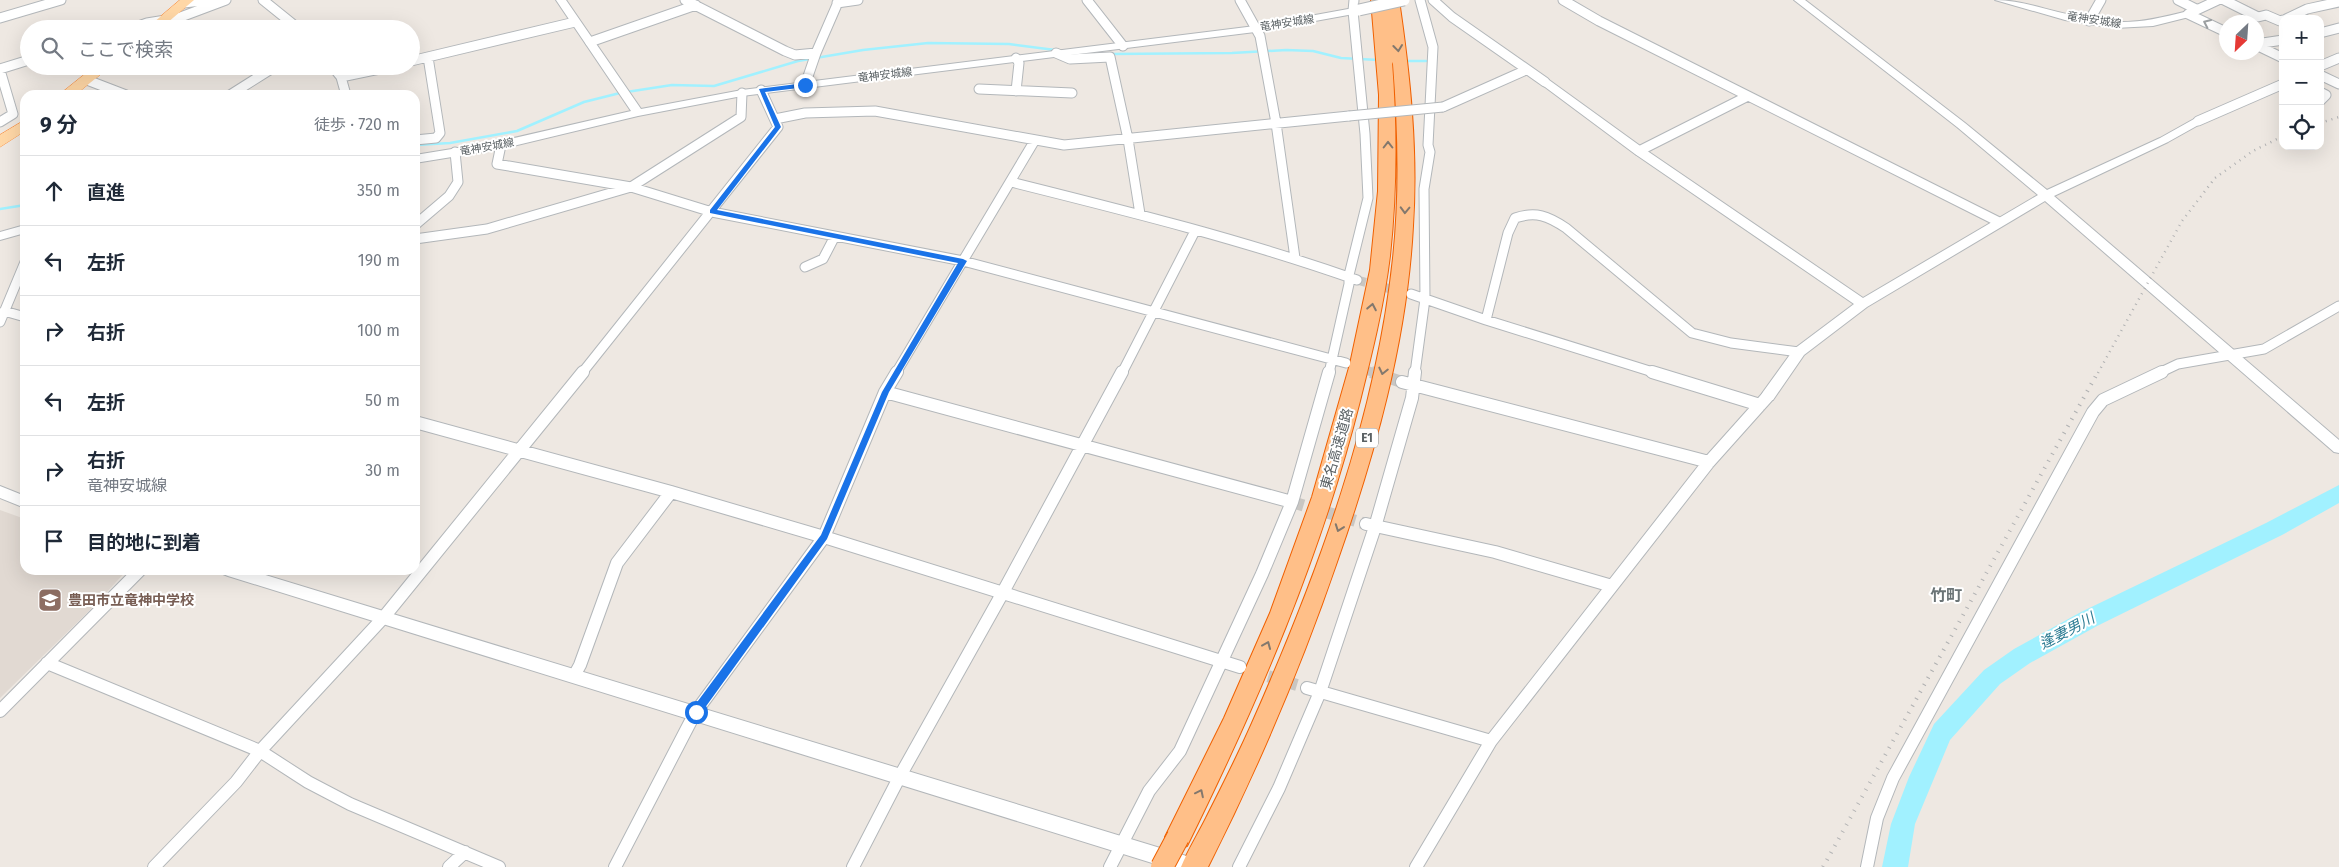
<!DOCTYPE html>
<html lang="ja">
<meta charset="utf-8">
<style>
:root{--surface:#fff;--page:#f6f6f7;--text:#1f2937;--muted:#747a83;--line:#e0e1e3}
body{margin:0;font-family:"Fira Sans","Noto Sans JP",sans-serif;background:var(--page);color:var(--text)}
.controls{position:absolute;right:15px;top:15px;display:grid;overflow:hidden;border-radius:10px;box-shadow:0 5px 20px #0002}
.controls button{width:45px;height:45px;display:grid;place-items:center;padding:0;border:0;border-bottom:1px solid var(--line);background:var(--surface);color:var(--text);font:25px sans-serif}
.compass{position:absolute;left:2219px;top:15px;width:45px;height:45px;border-radius:50%;background:var(--surface);box-shadow:0 5px 20px #0002;rotate:205deg}
.stop{position:absolute;width:15px;height:15px;margin:-11px;border:4px solid #1a73e8;border-radius:50%;background:#fff}
.stop.end{background:#1a73e8;border-color:#fff;box-shadow:0 1px 5px #0008}
.list{margin:0;padding:0;list-style:none}
h2{display:flex;justify-content:space-between;align-items:center;height:65px;margin:0;padding:0 20px;font-size:21px}
h2 small{font-size:16px;font-weight:400;color:var(--muted)}
.list li{display:grid;grid-template-columns:32px 1fr auto;gap:15px;align-items:center;box-sizing:border-box;height:70px;padding:0 20px;border-top:1px solid var(--line)}
.list b{display:block;font-size:19px;white-space:nowrap}
.list p{margin:0;font-size:16px;white-space:nowrap;color:var(--muted)}
.list em{font-size:16px;font-style:normal;color:var(--muted)}
.icon{flex:none;width:28px;height:28px;fill:none;stroke:currentColor;stroke-width:2;stroke-linecap:round;stroke-linejoin:round}
.map{position:relative;flex:none;width:2339px;height:867px;overflow:hidden}
.search{position:absolute;background:var(--surface);box-shadow:0 5px 20px #0002;left:20px;top:20px;width:400px;height:55px;display:flex;align-items:center;gap:12px;box-sizing:border-box;padding:0 18px;border-radius:28px;color:var(--muted);font-size:19px}
.panel{position:absolute;background:var(--surface);box-shadow:0 5px 20px #0002;left:20px;top:90px;width:400px;height:485px;border-radius:15px}
.map>svg:first-child{display:block}
</style>
<div class="map">
<svg width="2339" height="867" viewBox="0 0 2339 867">
<rect width="100%" height="100%" fill="#eee8e2"/>
<path fill="#e1d9d2" d="M 0,510 L 25,519 L 25,570 L 127,570 L 96,604 L 0,698 Z"/>
<g fill="none" stroke-linecap="round" stroke-linejoin="round">
<path stroke="#a1f1ff" stroke-width="2.5" d="M 1111,54 L 1232,53 L 1286,50 L 1313,51 L 1341,58 L 1379,60
M 1405,61 L 1426,61
M 416,145 L 450,143 L 517,131 L 584,102 L 620,93 L 672,85 L 714,86 L 798,61 L 863,50 L 928,43 L 1009,44 L 1055,50
M 0,209 L 25,205"/>
<path fill="#a1f1ff" fill-rule="evenodd" d="M 2339,485 L 2339,503 L 2282,535 L 2097,626 L 2030,663 L 2000,684 L 1950,740 L 1915,824 L 1908,867 L 1882,867 L 1891,824 L 1909,777 L 1934,724 L 1984,670 L 2014,649 L 2081,612 L 2266,523 Z"/>
<path stroke="#c9c6c2" stroke-width="9" stroke-dasharray="9 5" stroke-linecap="butt" d="M 1357,280 L 1402,292
M 1354,366 L 1375,373"/>
<path stroke="#c9c6c2" stroke-width="12" stroke-dasharray="12 6" stroke-linecap="butt" d="M 1371,372 L 1402,382
M 1292,502 L 1366,524
M 1251,671 L 1307,688"/>
<g stroke="#b3b7ba" stroke-width="11">
<path id="minor-far1" d="M 263,0 L 299,29
M 685,0 L 785,51 L 795,55 L 816,53
M 1087,0 L 1123,46
M 1240,0 L 1260,36 L 1276,123 L 1295,258
M 1433,0 L 1452,17 L 1545,82
M 1563,0 L 1599,21 L 1999,222
M 2178,0 L 2196,9
M 2224,0 L 2258,17 L 2266,15 L 2280,21 L 2283,20
M 184,3 L 209,0
M 837,3 L 858,0
M 2188,14 L 2226,32
M 2188,14 L 2218,0
M 0,18 L 61,0
M 2286,19 L 2307,9 L 2339,2
M 2089,21 L 2101,0
M 130,29 L 147,23 L 178,18 L 226,0
M 2320,33 L 2339,28
M 590,42 L 696,5
M 2256,44 L 2283,40
M 2256,45 L 2283,58
M 1056,53 L 1070,59 L 1110,57 L 1128,139 L 1140,214
M 1016,58 L 1019,63 L 1016,91
M 411,61 L 575,22
M 332,66 L 341,77 L 346,95
M 2320,66 L 2339,58
M 0,69 L 29,60
M 0,70 L 13,114 L 0,122
M 2320,75 L 2339,84
M 341,77 L 394,66
M 87,80 L 126,95
M 805,85 L 816,53 L 839,0
M 979,89 L 1072,93
M 2320,92 L 2326,95 L 2320,101
M 230,95 L 276,66
M 1443,107 L 1526,70
M 775,119 L 805,113 L 875,111 L 1064,145 L 1349,116
M 2198,121 L 2283,84
M 415,140 L 436,138 L 440,133 L 428,57
M 501,145 L 497,164 L 631,187 L 712,212 L 963,261 L 1346,363
M 1639,151 L 1748,96
M 1011,182 C 1127,211 1244,240 1357,280
M 415,225 L 449,196 L 458,182 L 455,152
M 415,239 L 487,229 L 631,187 L 741,117 L 742,93
M 805,267 L 823,259 L 835,236
M 1411,294 L 1486,320 L 1656,373
M 4,311 L 25,317
M 1486,320 L 1508,233 L 1515,218 C 1536,211 1548,216 1566,228 L 1692,333 L 1731,343 L 1799,352
M 0,322 L 25,262
M 582,373 L 778,127 L 761,90
M 896,373 L 1035,140
M 1122,373 L 1195,231
M 1329,373 L 1349,284 L 1349,275 L 1368,198 L 1365,134 L 1353,11 L 1354,0
M 1415,373 L 1425,299 L 1424,189 L 1430,152 L 1428,145 L 1433,47 L 1420,0
M 2159,373 L 2178,364 L 2264,349 L 2339,306"/>
</g>
<g stroke="#b3b7ba" stroke-width="14">
<path id="minor" d="M 1652,372 L 1760,405
M 1402,382 L 1709,462
M 885,392 L 1292,502
M 415,422 L 671,492 L 824,537 L 1240,667
M 1366,524 L 1495,552 L 1612,586
M 47,663 L 260,751 L 308,782 L 350,804 L 499,867
M 574,676 L 580,665 L 617,563 L 671,492
M 1307,688 L 1491,741
M 0,711 L 140,570
M 154,867 L 236,782 L 260,751 L 384,617 L 583,372
M 449,867 L 465,852
M 615,867 L 695,713 L 824,537 L 885,392 L 897,372
M 853,867 L 900,776 L 1002,594 L 1122,372
M 1110,867 L 1149,791 L 1180,751 L 1262,574 L 1292,502 L 1329,372
M 1239,867 L 1279,788 L 1320,692 L 1375,527 L 1412,398 L 1415,372
M 1416,867 L 1491,741 L 1709,462 L 1768,396
M 1867,867 L 1877,818 L 1893,778 L 2093,412 L 2103,400 L 2162,372"/>
</g>
<g stroke="#b3b7ba" stroke-width="2">
<path id="tertiary" d="M 556,0 L 566,0 L 641,109 L 742,90 L 1255,26 L 1359,7 L 1364,10 L 1359,13 L 1255,32 L 742,96 L 638,116 L 501,149 L 415,163 L 415,155 L 501,141 L 631,111 Z
M 1794,0 L 1805,0 L 1965,123 L 2047,190 L 2160,138 L 2194,119 L 2202,119 L 2202,123 L 2168,142 L 2054,196 L 2339,440 L 2339,453 L 2334,452 L 2045,201 L 1867,307 L 1804,355 L 1773,400 L 1763,400 L 1761,396 L 1763,392 L 1794,349 L 1854,304 L 1635,154 L 1541,84 L 1541,80 L 1549,80 L 1643,148 L 1863,298 L 2038,195 L 1957,127 Z
M 1995,0 C 2020,0 2043,9 2067,14 C 2118,26 2138,24 2188,11 L 2193,14 L 2185,18 L 2153,26 L 2115,28 L 2065,20 Z
M 25,225 L 25,233 L 0,240 L 0,232 Z
M 0,486 L 25,496 L 25,508 L 0,498 Z
M 221,570 L 249,570 L 1193,858 L 1199,861 L 1202,867 L 1165,867 L 228,576 L 223,574 Z"/>
</g>
<g stroke="#fc994d" stroke-width="1">
<path id="primary" d="M 180,0 L 194,0 L 160,29 L 146,29 Z
M 95,66 L 111,66 L 75,95 L 59,95 Z
M 25,120 L 25,131 L 0,147 L 0,135 Z"/>
</g>
<g stroke="#f06000" stroke-width="2">
<path id="motorway" d="M 1371,0 L 1399,0 C 1410,75 1418,150 1413,226 C 1407,341 1375,454 1337,562 C 1301,667 1258,768 1208,867 L 1181,867 C 1188,850 1198,834 1206,818 C 1222,786 1238,755 1252,723 C 1317,576 1376,418 1393,258 C 1400,194 1398,129 1393,64 L 1392,62 C 1397,127 1397,191 1390,256 C 1384,305 1372,353 1360,401 C 1321,556 1258,702 1187,846 L 1178,849 L 1169,846 L 1165,837 L 1224,718 L 1270,613 L 1312,497 L 1350,364 L 1370,270 L 1378,191 L 1379,95 Z"/>
</g>
<use href="#minor-far1" stroke="#fff" stroke-width="9"/>
<use href="#minor" stroke="#fff" stroke-width="12"/>
<use href="#tertiary" fill="#fff" fill-rule="evenodd"/>
<use href="#primary" fill="#ffd7a6" fill-rule="evenodd"/>
<use href="#motorway" fill="#ffbf88" fill-rule="evenodd"/>
<path stroke="#b0b1b2" stroke-width="2.5" stroke-dasharray="1 5" stroke-linecap="butt" d="M 2320,123 L 2339,117
M 2098,373 L 2182,221 L 2215,178 L 2253,151 L 2283,136"/>
<path stroke="#b0b1b2" stroke-width="4" stroke-dasharray="1 7" stroke-linecap="butt" d="M 1823,867 L 2098,372"/>
<g stroke="#b3b7ba" stroke-width="11" stroke-linecap="butt">
<path id="minor-bridge" d="M 1349,116 L 1443,107"/>
</g>
<g stroke="#b3b7ba" stroke-width="13" stroke-linecap="butt">
<path id="tertiary-bridge" d="M 1359,10 L 1404,0"/>
</g>
<g stroke="#f06000" stroke-width="24" stroke-linecap="butt">
<path id="motorway-bridge" d="M 1162,867 L 1178,837"/>
</g>
<use href="#minor-bridge" stroke="#fff" stroke-width="9"/>
<use href="#tertiary-bridge" stroke="#fff" stroke-width="11"/>
<use href="#motorway-bridge" stroke="#ffbf88" stroke-width="22"/>
</g>
<defs><path id="oneway-chevron" d="M-2-3.5L2.5 0L-2 3.5" fill="none" stroke-width="1.6" stroke-linecap="round" stroke-linejoin="round" transform="scale(1.25)"/></defs>
<use stroke="#9ca0a2" href="#oneway-chevron" transform="translate(2207 23) rotate(-155)"/>
<g stroke="#83786d">
<use href="#oneway-chevron" transform="translate(1398 48) rotate(83)"/>
<use href="#oneway-chevron" transform="translate(1388 145) rotate(-90)"/>
<use href="#oneway-chevron" transform="translate(1405 210) rotate(92)"/>
<use href="#oneway-chevron" transform="translate(1372 307) rotate(-79)"/>
<use href="#oneway-chevron" transform="translate(1383 371) rotate(103)"/>
<use href="#oneway-chevron" transform="translate(1339 528) rotate(110)"/>
<use href="#oneway-chevron" transform="translate(1267 645) rotate(-67)"/>
<use href="#oneway-chevron" transform="translate(1200 793) rotate(-64)"/>
</g>
<path fill="#1a73e8" d="M 805,83 L 807,87 L 765,92 L 781,127 L 717,210 L 963,259 L 967,261 L 889,392 L 827,539 L 699,716 L 696,717 L 692,716 L 692,709 L 821,535 L 882,392 L 958,263 L 710,213 L 710,210 L 775,127 L 759,89 Z"/>
<defs>
<g id="school-square" transform="scale(1.25)"><rect x="-9" y="-9" width="18" height="18" rx="4" fill="#8d6e63" stroke="#fff"/><path d="M0-5L7-2L0 1L-7-2ZM-4 1L0 2.5L4 1V4Q0 6-4 4Z" fill="#fff"/></g>
</defs>
<g fill-rule="evenodd">
<use href="#school-square" x="50" y="600"/>
</g>
<g text-anchor="middle" dominant-baseline="central" stroke-width="4" stroke-linejoin="round" paint-order="stroke">
<g font-size="11" fill="#5a6164" stroke="#fff">
<text transform="translate(2094 20) rotate(9)">竜神安城線</text>
<text transform="translate(1287 23) rotate(-9)">竜神安城線</text>
<text transform="translate(885 75) rotate(-7)">竜神安城線</text>
<text transform="translate(487 147) rotate(-10)">竜神安城線</text>
</g>
<rect fill="#fff" stroke="#8c9092" stroke-width="1" x="1356" y="428.5" width="22" height="19" rx="4"/>
<g font-size="12" font-weight="bold" fill="#5a6164">
<text x="1367" y="438">E1</text>
</g>
<g font-size="14" fill="#5a6164" stroke="#fff">
<text transform="translate(1337 449) rotate(-74)">東名高速道路</text>
</g>
<g font-size="14" font-weight="bold" fill="#785e54" stroke="#fff" text-anchor="start">
<text x="68" y="600">豊田市立竜神中学校</text>
</g>
<g font-size="15" font-style="italic" fill="#2e7d94" stroke="#fff">
<text transform="translate(2067 631) rotate(-28)">逢妻男川</text>
</g>
<g font-size="16" font-weight="bold" fill="#6b7476" stroke="#fff">
<text x="1946" y="595">竹町</text>
</g>
</g>
</svg>
<div class="controls">
<button>+</button>
<button>−</button>
<button><svg class="icon" aria-label="locate" viewBox="0 0 24 24"><circle cx="12" cy="12" r="6"/><path d="M12 2v4M12 18v4M2 12h4M18 12h4"/></svg></button>
</div>
<svg class="compass" viewBox="-18 -18 36 36"><path d="M0-13l5 13h-10z" fill="#e53935"/><path d="M0 13l5-13h-10z" fill="#747a83"/></svg>
<div class="stop" style="left:696px;top:712px"></div>
<div class="stop end" style="left:805px;top:85px"></div>
<div class="search"><svg class="icon" aria-label="search" viewBox="0 0 24 24"><circle cx="10" cy="10" r="6"/><path d="M15 15l6 6"/></svg>ここで検索</div>
<section class="panel">
<h2>9 分<small>徒歩 · 720 m</small></h2>
<ul class="list">
<li><svg class="icon" aria-label="ahead" viewBox="0 0 24 24"><path d="M12 20V5M6 11l6-6 6 6"/></svg><div><b>直進</b></div><em>350 m</em></li>
<li><svg class="icon" aria-label="left" viewBox="0 0 24 24"><path d="M17 20v-9H6M10 6l-5 5 5 5"/></svg><div><b>左折</b></div><em>190 m</em></li>
<li><svg class="icon" aria-label="right" viewBox="0 0 24 24"><path d="M7 20v-9h11M14 6l5 5-5 5"/></svg><div><b>右折</b></div><em>100 m</em></li>
<li><svg class="icon" aria-label="left" viewBox="0 0 24 24"><path d="M17 20v-9H6M10 6l-5 5 5 5"/></svg><div><b>左折</b></div><em>50 m</em></li>
<li><svg class="icon" aria-label="right" viewBox="0 0 24 24"><path d="M7 20v-9h11M14 6l5 5-5 5"/></svg><div><b>右折</b><p>竜神安城線</p></div><em>30 m</em></li>
<li><svg class="icon" aria-label="arrive" viewBox="0 0 24 24"><path d="M6 21V4h12l-3 4 3 4H6"/></svg><div><b>目的地に到着</b></div></li>
</ul>
</section>
</div>
